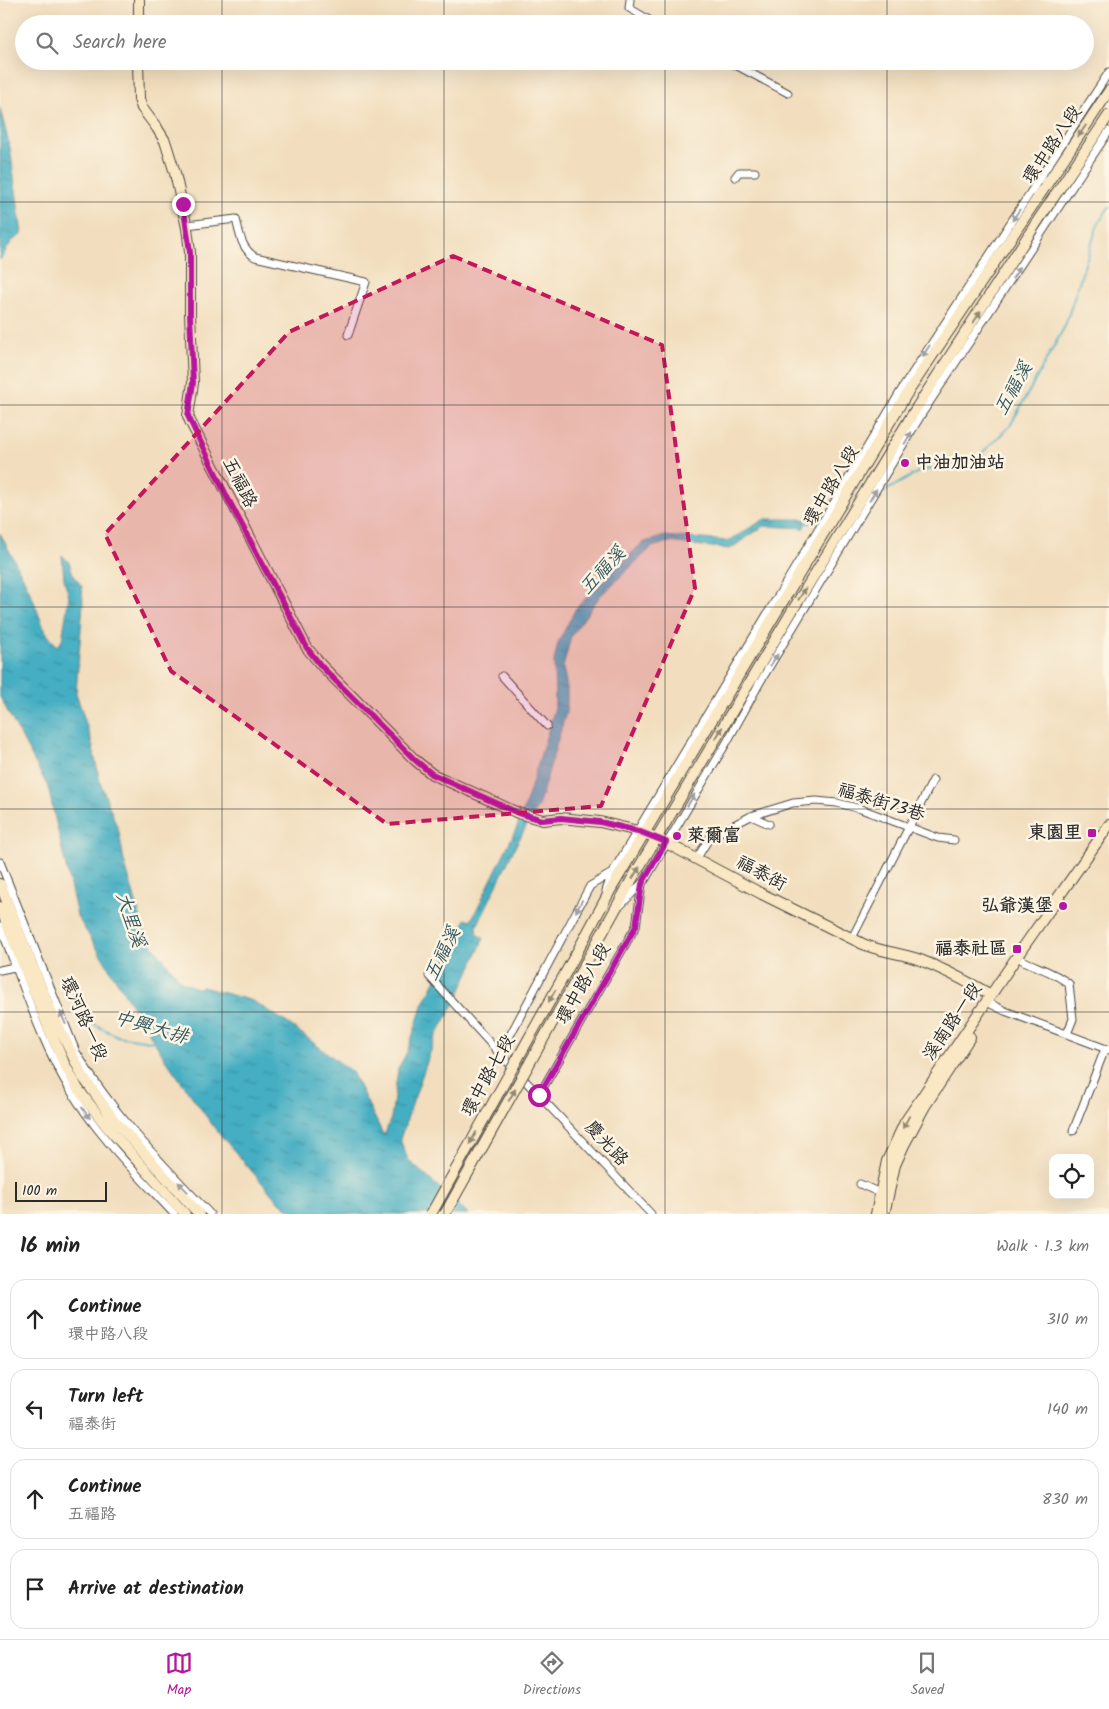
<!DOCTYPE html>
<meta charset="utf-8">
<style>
:root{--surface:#fff;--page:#f2f2f2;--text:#222;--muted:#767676;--line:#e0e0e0;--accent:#b5179e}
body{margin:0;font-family:Kalam,"LXGW WenKai TC",sans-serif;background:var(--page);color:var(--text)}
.controls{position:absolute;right:15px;bottom:15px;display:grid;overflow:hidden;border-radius:10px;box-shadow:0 5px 20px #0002}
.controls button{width:45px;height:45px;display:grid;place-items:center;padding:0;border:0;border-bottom:1px solid var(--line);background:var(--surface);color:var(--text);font:25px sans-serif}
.scale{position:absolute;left:15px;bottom:12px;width:92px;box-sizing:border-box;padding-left:5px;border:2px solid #2b2b2b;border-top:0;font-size:14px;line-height:18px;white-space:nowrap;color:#2b2b2b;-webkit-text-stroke:4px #fcf5e5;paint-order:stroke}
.stop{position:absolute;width:15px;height:15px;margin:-11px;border:4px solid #b5179e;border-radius:50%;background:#fff}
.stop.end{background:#b5179e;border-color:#fff;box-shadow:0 1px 5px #0008}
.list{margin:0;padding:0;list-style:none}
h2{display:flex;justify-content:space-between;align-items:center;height:65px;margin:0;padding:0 20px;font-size:21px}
h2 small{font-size:16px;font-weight:400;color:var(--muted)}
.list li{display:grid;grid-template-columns:32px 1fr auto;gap:15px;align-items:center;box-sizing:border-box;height:80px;margin:0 10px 10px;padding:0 10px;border:1px solid var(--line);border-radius:15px}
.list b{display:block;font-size:19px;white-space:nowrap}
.list p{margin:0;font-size:16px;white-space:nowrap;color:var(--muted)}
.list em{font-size:16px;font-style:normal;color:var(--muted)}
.icon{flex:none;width:28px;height:28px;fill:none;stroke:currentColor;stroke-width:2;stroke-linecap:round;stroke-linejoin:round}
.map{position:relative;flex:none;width:1109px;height:1214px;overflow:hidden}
.search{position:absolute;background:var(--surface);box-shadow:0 5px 20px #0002;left:15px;right:15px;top:15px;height:55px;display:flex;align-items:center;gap:12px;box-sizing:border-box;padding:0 18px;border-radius:28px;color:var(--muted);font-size:19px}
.sheet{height:425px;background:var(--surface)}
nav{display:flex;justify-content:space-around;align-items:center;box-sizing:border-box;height:70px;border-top:1px solid var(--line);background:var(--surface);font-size:14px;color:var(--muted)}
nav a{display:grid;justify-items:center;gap:2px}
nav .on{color:var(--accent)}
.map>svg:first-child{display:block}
</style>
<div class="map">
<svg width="1109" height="1214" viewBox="0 0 1109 1214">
<defs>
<pattern id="water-ripples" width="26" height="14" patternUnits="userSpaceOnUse" patternTransform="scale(1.25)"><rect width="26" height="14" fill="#44aec2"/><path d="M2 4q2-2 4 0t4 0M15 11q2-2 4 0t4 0" fill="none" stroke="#398e9e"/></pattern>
</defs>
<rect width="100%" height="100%" fill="#fcf5e5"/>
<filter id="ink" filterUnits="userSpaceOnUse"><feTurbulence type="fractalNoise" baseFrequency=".02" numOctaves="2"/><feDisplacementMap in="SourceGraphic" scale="10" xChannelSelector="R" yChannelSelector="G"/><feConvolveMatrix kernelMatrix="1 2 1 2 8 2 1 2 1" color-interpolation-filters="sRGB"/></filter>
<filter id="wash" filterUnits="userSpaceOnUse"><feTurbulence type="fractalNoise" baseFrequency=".0096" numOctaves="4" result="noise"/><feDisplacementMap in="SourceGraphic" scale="20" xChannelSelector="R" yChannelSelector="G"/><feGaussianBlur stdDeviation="1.12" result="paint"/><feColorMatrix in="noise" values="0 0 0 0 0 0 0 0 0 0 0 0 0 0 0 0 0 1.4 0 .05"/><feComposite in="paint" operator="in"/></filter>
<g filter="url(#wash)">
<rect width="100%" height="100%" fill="#f2debe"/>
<path fill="url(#water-ripples)" stroke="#386c76" d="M 0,108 L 10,148 L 22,234 L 12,241 L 0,260 Z
M 765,519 L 807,519 L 804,528 L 764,526 L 730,549 L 668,542 L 652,547 L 600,596 L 571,636 L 563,667 L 567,688 L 567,709 L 539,804 L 516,845 L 477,926 L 478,935 L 484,938 L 456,1001 L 436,1036 L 400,1139 L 408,1160 L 469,1214 L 295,1214 L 276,1199 L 216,1130 L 165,1059 L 77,916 L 48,787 L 0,697 L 0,533 C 10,553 21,572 30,592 C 39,610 41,633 58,646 L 62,640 L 69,596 L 64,579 L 62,555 L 69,562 L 73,574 L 82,587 L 83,603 L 76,693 L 91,739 L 100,782 L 119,832 L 124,861 L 146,937 L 181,981 L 196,988 L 203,987 L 253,1001 L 289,1024 L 352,1072 L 384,1136 L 391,1118 L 398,1069 L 407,1052 L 422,1007 L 466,919 L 471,921 L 517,827 L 525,806 L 555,708 L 554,661 L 558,643 L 576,608 L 642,543 L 665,536 L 728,541 Z"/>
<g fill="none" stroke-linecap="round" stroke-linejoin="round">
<path stroke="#44aec2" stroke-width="2" d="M 875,497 L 920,471 L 966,461 L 979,456 L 1010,426 L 1065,326 L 1098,224 L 1109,207
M 839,515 L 848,510
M 803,523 L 819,523
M 88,1021 L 117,1036 L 157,1042"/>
</g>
</g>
<g filter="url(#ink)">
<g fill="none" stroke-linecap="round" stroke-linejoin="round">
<g stroke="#494641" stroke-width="9">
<path id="street" d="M 630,0 L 629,8 L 656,24
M 728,61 L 788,93
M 735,177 L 739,172 L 755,172
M 187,225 L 236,219 C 240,235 241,248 255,257 L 366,282 L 348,335
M 502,676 L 547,726
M 751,816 L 769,824
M 697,858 L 710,837 L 751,816 L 793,803 L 816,801 L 837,803 L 861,809 L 938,838 L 954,840
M 0,862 L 76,1052 C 112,1113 161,1163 210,1214
M 606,891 L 612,873 L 902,389 L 1109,72
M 620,906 L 645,880 L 727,742 L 759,684 L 923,412 L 1109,131
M 0,926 C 22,980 39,1038 69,1088 C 97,1135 137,1174 174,1214
M 852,938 L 933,780
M 1022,960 C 1038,968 1055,972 1069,984 L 1073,1019 L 1067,1034
M 0,970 L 19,966
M 429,976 L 500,1054 L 651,1214
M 991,1004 L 1005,1011 L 1109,1050
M 500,1054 L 590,886 L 612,873
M 539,1095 L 636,926 L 642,884
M 1073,1131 L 1105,1049
M 860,1184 L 880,1193"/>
</g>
<g stroke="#494641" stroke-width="12">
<path id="secondary" d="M 139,0 L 139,24
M 138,61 L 139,99 L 142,108 L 157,128 L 165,141 L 175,173 L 187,228 L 190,252 L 190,314 L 193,383 L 188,416 L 190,421 L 307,648 L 321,665 L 415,760 L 432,774 L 518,813 L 543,820 L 561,818 L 600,822 L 638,831 L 657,838 L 762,894 L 863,944 C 881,952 901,953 920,960 C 944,969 968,982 991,995
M 0,884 L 49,1007 L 83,1077 L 114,1120 L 199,1214
M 0,907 L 49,1029 L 64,1063 L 78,1089 L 107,1127 L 185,1214
M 576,954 L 611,889 L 906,395 L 1109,91
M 588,959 L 632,879 L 794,608 L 917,407 L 1039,219 L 1109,115
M 876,1214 L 887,1161 L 905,1122 L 1022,949 L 1109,825
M 884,1214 L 895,1165 L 904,1145 L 925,1106 L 970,1037"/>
</g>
<use href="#street" stroke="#fff" stroke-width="7"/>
<use href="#secondary" stroke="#fae7c3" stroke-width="10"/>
<g stroke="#494641" stroke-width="12" stroke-linecap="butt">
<path id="secondary-bridge" d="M 431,1214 L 576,954
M 445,1214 L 588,959"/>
</g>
<use href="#secondary-bridge" stroke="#fae7c3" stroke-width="10"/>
</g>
<defs><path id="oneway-solid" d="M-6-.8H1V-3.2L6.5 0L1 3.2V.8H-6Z" transform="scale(1.25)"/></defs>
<g fill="#928977">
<use href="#oneway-solid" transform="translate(1082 131) rotate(124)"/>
<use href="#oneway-solid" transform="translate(977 317) rotate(-57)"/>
<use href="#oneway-solid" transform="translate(802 594) rotate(-58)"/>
<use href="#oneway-solid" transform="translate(719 733) rotate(-60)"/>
<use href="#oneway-solid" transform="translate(636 873) rotate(-58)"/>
<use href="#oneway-solid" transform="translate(552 996) rotate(119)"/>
<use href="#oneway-solid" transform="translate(512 1095) rotate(-61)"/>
<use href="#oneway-solid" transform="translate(906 1122) rotate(118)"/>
<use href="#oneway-solid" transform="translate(473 1138) rotate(119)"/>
</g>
<g fill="#a0a0a0">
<use href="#oneway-solid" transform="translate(1016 215) rotate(123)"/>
<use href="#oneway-solid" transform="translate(1016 273) rotate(-57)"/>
<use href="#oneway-solid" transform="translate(926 351) rotate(123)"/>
<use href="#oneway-solid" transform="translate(908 438) rotate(-59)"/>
<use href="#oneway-solid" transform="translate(873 495) rotate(-59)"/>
<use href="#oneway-solid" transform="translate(774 660) rotate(-57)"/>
<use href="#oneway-solid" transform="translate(691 800) rotate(-59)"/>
<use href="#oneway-solid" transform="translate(579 906) rotate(118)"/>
<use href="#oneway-solid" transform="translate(63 1018) rotate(-113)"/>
<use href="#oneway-solid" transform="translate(86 1113) rotate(54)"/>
<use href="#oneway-solid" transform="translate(183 1187) rotate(-134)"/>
</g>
</g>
<g fill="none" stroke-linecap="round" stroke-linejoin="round" filter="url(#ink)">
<path stroke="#b5179e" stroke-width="6" d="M 183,204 L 190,252 L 190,314 L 193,383 L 188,416 L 228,499 L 307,648 L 321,666 L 415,760 L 432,774 L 518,813 L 543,820 L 561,818 L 600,822 L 638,831 L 666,842 L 642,884 L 636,926 L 539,1095"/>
</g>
<path fill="#c2185b" fill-opacity="0.2" stroke="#c2185b" stroke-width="4" stroke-dasharray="10 6" stroke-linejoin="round" d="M 453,256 L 662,345 L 695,588 L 601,806 L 387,824 L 171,671 L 105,534 L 289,332 Z"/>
<path fill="none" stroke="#2b2b2b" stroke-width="1" stroke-opacity="0.55" d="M 222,0 L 222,24M 444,0 L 444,24M 665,0 L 665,24M 887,0 L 887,24M 222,61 L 222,1214M 444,61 L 444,1214M 665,61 L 665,1214M 887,61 L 887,1214M 0,202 L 1109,202M 0,405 L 1109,405M 0,607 L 1109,607M 0,809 L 1109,809M 0,1012 L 1109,1012"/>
<g fill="#b5179e" stroke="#fcf5e5" stroke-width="2">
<circle cx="905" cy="463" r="5"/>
<rect x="1087" y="828" width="10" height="10" rx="2.5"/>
<circle cx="677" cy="836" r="5"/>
<circle cx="1063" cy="906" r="5"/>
<rect x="1012" y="944" width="10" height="10" rx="2.5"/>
</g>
<g text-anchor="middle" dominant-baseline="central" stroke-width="5" stroke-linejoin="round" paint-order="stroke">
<g font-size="18" fill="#2b2b2b" stroke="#fcf5e5">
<text transform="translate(1053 145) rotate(-56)">環中路八段</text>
<text transform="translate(239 483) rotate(63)">五福路</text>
<text transform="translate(832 486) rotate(-59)">環中路八段</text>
<text transform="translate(881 803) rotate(17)">福泰街73巷</text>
<text transform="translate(761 874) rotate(28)">福泰街</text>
<text transform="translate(584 984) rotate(-60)">環中路八段</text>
<text transform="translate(83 1019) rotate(66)">環河路一段</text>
<text transform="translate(953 1022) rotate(-56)">溪南路一段</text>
<text transform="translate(489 1076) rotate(-61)">環中路七段</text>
<text transform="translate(606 1144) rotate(47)">慶光路</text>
</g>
<g font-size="18" font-weight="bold" fill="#2b2b2b" stroke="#fcf5e5" text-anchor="end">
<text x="915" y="463" text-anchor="start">中油加油站</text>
<text x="1082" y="833">東園里</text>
<text x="687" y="836" text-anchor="start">萊爾富</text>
<text x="1053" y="906">弘爺漢堡</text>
<text x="1007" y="949">福泰社區</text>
</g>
<g font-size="19" font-style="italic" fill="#345960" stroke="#fcf5e5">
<text transform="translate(1014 389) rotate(-61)">五福溪</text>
<text transform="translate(603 571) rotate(-47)">五福溪</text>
<text transform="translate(130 920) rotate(72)">大里溪</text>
<text transform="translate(443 954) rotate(-64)">五福溪</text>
<text transform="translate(151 1028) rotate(16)">中興大排</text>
</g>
</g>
</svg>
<div class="controls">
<button><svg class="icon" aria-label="locate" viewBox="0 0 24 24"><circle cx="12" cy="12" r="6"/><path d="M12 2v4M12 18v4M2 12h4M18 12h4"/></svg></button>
</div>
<div class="scale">100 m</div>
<div class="stop" style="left:539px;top:1095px"></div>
<div class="stop end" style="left:183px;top:204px"></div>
<div class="search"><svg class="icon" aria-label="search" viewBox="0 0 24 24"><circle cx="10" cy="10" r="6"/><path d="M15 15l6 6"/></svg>Search here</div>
</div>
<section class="sheet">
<h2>16 min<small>Walk · 1.3 km</small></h2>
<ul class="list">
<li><svg class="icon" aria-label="ahead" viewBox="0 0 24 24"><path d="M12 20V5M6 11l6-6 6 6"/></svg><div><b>Continue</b><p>環中路八段</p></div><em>310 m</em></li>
<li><svg class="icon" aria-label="left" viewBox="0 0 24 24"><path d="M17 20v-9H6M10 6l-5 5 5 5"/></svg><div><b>Turn left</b><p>福泰街</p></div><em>140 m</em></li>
<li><svg class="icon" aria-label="ahead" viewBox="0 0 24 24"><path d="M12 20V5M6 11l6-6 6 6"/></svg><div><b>Continue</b><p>五福路</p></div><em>830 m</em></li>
<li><svg class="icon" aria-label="arrive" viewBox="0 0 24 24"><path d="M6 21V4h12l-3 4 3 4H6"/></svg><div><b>Arrive at destination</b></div></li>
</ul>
</section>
<nav>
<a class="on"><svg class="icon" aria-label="map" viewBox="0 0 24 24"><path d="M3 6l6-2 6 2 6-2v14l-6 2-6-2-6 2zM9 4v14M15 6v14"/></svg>Map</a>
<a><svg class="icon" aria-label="directions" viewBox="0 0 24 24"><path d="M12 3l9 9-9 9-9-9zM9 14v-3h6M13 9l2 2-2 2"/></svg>Directions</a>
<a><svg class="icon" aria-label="saved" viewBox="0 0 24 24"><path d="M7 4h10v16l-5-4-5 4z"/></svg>Saved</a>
</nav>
